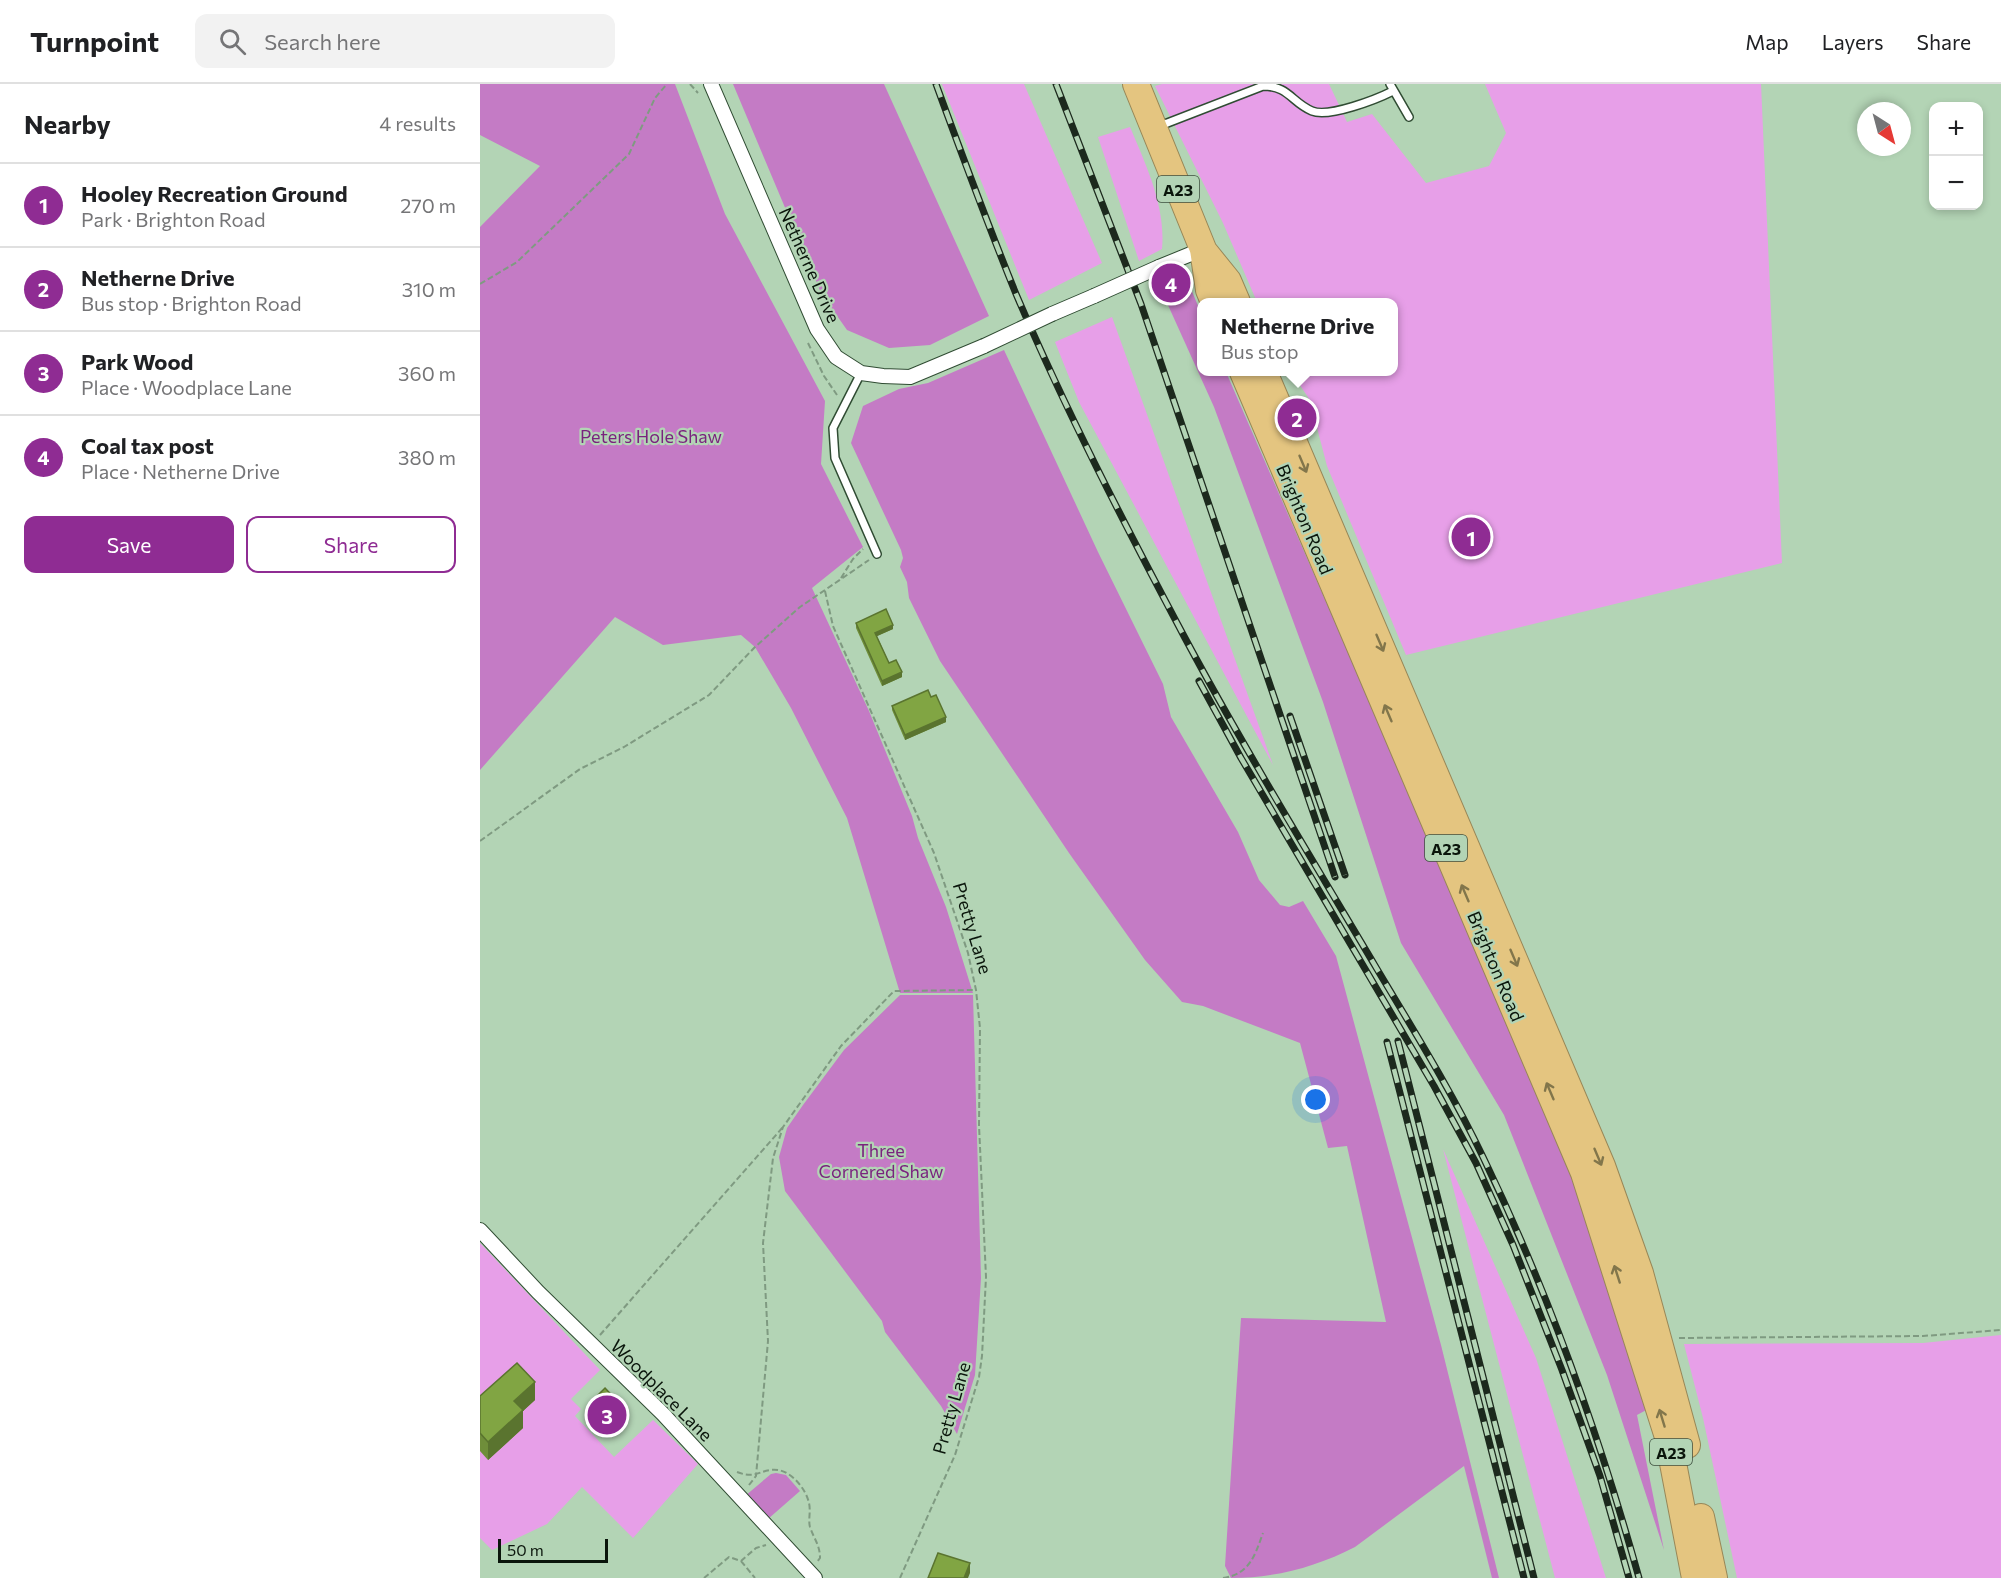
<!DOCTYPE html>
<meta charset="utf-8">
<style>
:root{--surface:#fff;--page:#f2f2f2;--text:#202124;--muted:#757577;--line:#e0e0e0;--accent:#8f2c93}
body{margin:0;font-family:Commissioner,sans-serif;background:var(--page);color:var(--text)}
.controls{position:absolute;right:18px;top:18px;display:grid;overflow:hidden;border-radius:12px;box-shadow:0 3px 9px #0003}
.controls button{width:54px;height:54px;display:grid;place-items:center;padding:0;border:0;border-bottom:2px solid var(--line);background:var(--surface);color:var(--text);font:30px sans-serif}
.compass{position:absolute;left:1377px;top:18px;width:54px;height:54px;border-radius:50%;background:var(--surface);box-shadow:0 3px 9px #0003;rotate:144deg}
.scale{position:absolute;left:18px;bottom:15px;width:110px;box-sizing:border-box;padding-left:6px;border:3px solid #0a150b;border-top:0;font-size:16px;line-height:21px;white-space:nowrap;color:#0a150b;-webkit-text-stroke:4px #b3d4b5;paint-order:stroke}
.you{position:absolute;left:836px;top:1016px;width:21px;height:21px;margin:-15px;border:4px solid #fff;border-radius:50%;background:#1a73e8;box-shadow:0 0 0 9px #1a73e833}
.badge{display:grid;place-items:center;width:39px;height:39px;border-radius:50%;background:var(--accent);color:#fff;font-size:20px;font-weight:700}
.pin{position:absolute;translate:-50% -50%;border:3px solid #fff;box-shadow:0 2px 6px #0006}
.popup{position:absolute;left:717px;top:214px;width:201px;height:78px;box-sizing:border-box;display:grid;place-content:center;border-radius:12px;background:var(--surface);filter:drop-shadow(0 2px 4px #0005);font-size:20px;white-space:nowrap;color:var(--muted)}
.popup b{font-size:22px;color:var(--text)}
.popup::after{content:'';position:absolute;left:50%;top:100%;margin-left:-12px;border:12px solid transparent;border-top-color:var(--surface)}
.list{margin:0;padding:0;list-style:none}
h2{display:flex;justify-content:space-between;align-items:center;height:78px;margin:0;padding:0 24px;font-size:26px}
h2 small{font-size:20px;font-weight:400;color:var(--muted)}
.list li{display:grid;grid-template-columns:39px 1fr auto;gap:18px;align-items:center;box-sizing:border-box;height:84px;padding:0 24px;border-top:2px solid var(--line)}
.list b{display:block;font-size:22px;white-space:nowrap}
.list p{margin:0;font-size:20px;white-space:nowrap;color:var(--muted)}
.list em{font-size:20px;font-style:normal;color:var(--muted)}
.actions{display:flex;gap:12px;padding:18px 24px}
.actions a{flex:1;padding:14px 0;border:2px solid var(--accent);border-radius:12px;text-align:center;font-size:21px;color:var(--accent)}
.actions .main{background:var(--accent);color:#fff}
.icon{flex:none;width:33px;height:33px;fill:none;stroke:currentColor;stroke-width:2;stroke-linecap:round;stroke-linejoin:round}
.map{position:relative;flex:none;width:1521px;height:1494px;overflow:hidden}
header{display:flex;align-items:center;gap:36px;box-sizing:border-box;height:84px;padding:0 30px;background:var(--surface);border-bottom:2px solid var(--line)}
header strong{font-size:28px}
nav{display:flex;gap:33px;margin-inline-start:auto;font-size:21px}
.search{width:420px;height:54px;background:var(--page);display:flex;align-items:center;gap:15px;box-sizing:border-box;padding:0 21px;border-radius:12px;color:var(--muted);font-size:22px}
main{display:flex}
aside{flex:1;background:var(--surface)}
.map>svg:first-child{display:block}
</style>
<header>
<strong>Turnpoint</strong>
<div class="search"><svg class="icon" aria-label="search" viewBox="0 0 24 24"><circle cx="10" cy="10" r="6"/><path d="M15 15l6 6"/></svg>Search here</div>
<nav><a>Map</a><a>Layers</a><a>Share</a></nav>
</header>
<main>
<aside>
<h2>Nearby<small>4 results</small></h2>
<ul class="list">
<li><span class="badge">1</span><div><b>Hooley Recreation Ground</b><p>Park · Brighton Road</p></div><em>270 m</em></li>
<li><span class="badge">2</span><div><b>Netherne Drive</b><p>Bus stop · Brighton Road</p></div><em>310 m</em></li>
<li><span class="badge">3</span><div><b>Park Wood</b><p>Place · Woodplace Lane</p></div><em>360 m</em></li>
<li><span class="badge">4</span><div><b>Coal tax post</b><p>Place · Netherne Drive</p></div><em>380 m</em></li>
</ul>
<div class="actions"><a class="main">Save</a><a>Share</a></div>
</aside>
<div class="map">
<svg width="1521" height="1494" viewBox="0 0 1521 1494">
<rect width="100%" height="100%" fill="#b3d4b5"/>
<path fill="#e79fe8" d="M 462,0 L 544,0 L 622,179 L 549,216 Z
M 682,0 L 849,0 L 867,38 L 892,30 L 946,99 L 1009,82 L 1026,49 L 1005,0 L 1281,0 L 1302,479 L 926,571 L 847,382 L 835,336 L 834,322 L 811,288 L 913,288 L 913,218 L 777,218 L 743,139 L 675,2 Z
M 650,43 C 666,81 686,123 682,165 L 659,177 L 618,53 Z
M 632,233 L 793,681 L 599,318 L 575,258 Z
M 963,1065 L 1056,1274 L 1126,1494 L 1075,1494 Z
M 0,1159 L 120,1286 L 91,1315 L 101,1325 L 95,1332 L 134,1373 L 173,1336 L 218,1380 L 153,1454 L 102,1403 L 67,1440 L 12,1466 L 0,1454 Z
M 1521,1251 L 1521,1494 L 1257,1494 L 1223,1334 L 1204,1260 L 1443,1259 Z"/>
<path fill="#c47bc5" d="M 0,0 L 195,0 L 245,130 L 345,317 L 341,380 L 383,463 L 332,504 L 389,627 L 432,732 L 438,754 L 466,823 L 493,909 L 420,909 L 367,734 L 311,624 L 275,563 L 261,551 L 183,561 L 135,533 L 0,686 L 0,143 L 60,82 L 0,51 Z
M 253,0 L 404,0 L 509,232 L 450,261 L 409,264 L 367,246 L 341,209 Z
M 711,205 L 721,229 L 721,288 L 746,288 L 1095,1090 L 1170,1324 L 1157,1331 L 1184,1466 L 1127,1291 L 1024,1031 L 921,859 L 843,618 L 734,323 L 683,210 Z
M 524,266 L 618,468 L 683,600 L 691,633 L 758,748 L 779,796 L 800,821 L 809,823 L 823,817 L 856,872 L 961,1261 L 1019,1494 L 1012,1494 L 984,1382 L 875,1463 C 836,1483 795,1494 751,1494 L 745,1482 L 761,1234 L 906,1238 L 867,1062 L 848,1064 L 820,959 L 723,922 L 702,918 L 665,876 L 589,769 L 460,577 L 429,514 L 427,498 L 420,483 L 423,474 L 421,466 L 371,359 L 383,322 L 419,305 L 448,299 Z
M 420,911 L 493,911 L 501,1194 L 495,1291 L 477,1350 L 461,1322 L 405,1248 L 402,1237 L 305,1107 L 299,1073 L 307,1044 L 323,1021 L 364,966 Z
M 296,1389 L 306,1391 L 320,1407 L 288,1435 L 265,1412 L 291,1390 Z"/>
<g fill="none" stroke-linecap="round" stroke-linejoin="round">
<g stroke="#304c33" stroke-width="10">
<path id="lane" d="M 910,0 L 929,33
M 677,43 L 783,2 C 809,2 811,18 832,27 C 849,34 897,15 913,7
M 381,289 L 353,344 L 355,374 L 397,470"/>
</g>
<g stroke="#304c33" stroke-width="16">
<path id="street" d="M 231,0 L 337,245 L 356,273 L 381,289 L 403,292 L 430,293 L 504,262
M 679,183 L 723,165
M 572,230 L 614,212
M 0,1146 L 58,1208 L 183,1330 L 335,1494"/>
</g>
<g stroke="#988757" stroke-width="28">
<path id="highway" d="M 656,0 L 723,165 L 729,206 L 734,218
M 723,166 L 748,197 L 757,218
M 763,288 L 1104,1089 L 1188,1353 L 1215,1494
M 784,288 L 1122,1082 L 1160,1189 L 1207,1361
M 1221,1433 L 1234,1494"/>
</g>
<path stroke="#7f9a81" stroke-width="2" stroke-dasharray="6 3" stroke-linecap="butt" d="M 210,0 L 218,9
M 0,200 L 37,178 L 149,70 L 175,14 L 187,0
M 328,259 L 344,292 L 357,311
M 361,494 L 373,475 L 383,465
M 345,507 L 353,542 L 454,769 L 488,869 L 496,906 L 500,944 L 499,1041 L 506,1193 L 502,1272 L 499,1293 L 475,1371 L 420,1494
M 0,757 L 100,685 L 144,663 L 229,611 L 275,563 L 320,523 L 389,476
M 120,1251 L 303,1043
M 1199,1254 L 1443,1252 L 1521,1246
M 257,1388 C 278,1396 280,1384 298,1386 C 312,1388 326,1405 329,1419 C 331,1427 328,1436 330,1443 C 334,1455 340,1461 340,1474 L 337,1478
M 269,1401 L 276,1392 L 288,1257 L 283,1159 L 293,1074 L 303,1043 L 361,962 L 414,907 L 496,906
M 261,1477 L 275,1494
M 224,1494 L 249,1473 L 261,1477 L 276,1464 L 286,1461
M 743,1494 C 770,1490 775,1471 783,1449"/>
<use href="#lane" stroke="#fff" stroke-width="7"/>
<use href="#street" stroke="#fff" stroke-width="14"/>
<use href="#highway" stroke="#e4c580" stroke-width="26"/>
<g stroke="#1c291d" stroke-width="7">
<path id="rail" d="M 456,0 C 482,71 508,141 536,210 C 586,327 645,441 705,554 C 765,666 832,775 897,885 C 934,947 972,1008 1003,1073 C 1068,1208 1119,1350 1159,1494
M 576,0 L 661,220 L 855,793
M 719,597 L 761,674 L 954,1002 L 996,1079 L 1033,1161 L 1082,1286 L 1120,1392 L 1149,1494
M 810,632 L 865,791
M 918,957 L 1054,1494
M 907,958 L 1044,1494"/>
</g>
<use href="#rail" stroke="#b3d4b5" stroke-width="4.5" stroke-dasharray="14" stroke-linecap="butt"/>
<g stroke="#304c33" stroke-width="16" stroke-linecap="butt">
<path id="street-bridge" d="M 614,212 L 679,183
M 504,262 L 572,230"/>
</g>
<use href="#street-bridge" stroke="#fff" stroke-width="14"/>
</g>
<path fill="#6f8e3a" d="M 376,539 L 413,545 L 397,552 L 409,579 L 422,593 L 402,602 L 376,544 Z
M 451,613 L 466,638 L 425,656 L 412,626 L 412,622 Z
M 0,1312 L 55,1316 L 43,1327 L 43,1344 L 8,1376 L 0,1367 Z
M 110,1319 L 144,1333 L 129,1348 L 110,1328 Z"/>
<path fill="#5a742f" d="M 413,541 L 413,545 L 395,553 L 395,549 Z
M 422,588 L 422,593 L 402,602 L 402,597 Z
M 466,633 L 466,638 L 425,656 L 425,651 Z
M 55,1298 L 55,1316 L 43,1327 L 43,1344 L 8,1376 L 8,1358 L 34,1317 Z
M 144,1324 L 144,1333 L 129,1348 L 129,1339 Z
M 490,1479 L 490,1489 L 488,1494 L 484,1494 Z"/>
<path fill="#81a543" stroke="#5a742f" stroke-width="1.5" d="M 406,525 L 413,541 L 395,549 L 409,579 L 416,576 L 422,588 L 402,597 L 376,539 Z
M 448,606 L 451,613 L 456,611 L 466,633 L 425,651 L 412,622 Z
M 37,1279 L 55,1298 L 34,1317 L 43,1326 L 8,1358 L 0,1349 L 0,1312 Z
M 125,1304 L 144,1324 L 129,1339 L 110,1319 Z
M 458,1469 L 490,1479 L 484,1494 L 448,1494 Z"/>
<defs><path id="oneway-shaft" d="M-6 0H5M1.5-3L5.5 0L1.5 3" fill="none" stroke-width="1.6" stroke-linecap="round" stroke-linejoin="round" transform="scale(1.5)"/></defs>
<g stroke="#82764b">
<use href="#oneway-shaft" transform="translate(823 380) rotate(67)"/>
<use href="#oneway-shaft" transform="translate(900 559) rotate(67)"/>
<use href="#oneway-shaft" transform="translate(908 629) rotate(-113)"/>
<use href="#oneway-shaft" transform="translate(985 809) rotate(-113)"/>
<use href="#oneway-shaft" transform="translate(1034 874) rotate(67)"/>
<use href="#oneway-shaft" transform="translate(1070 1007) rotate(-113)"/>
<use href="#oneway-shaft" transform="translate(1118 1073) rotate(67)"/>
<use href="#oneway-shaft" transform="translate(1137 1190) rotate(-108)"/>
<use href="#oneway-shaft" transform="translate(1182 1334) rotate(-107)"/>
</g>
<g text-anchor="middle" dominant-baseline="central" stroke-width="4.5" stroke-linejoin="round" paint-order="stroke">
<g fill="#b3d4b5" stroke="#3d4e3e" stroke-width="1.5">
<rect x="677" y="92" width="42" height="26" rx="4.5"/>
<rect x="945" y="751" width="42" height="26" rx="4.5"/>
<rect x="1170" y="1355" width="42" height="26" rx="4.5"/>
</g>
<g font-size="16" font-weight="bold" fill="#0a150b">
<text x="698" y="105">A23</text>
<text x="966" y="764">A23</text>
<text x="1191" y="1368">A23</text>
</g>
<g font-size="18" fill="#0a150b" stroke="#b3d4b5">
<text transform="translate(330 181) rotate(66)">Netherne Drive</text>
<text transform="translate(825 435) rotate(67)">Brighton Road</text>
<text transform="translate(493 844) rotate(73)">Pretty Lane</text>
<text transform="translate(1016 882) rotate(67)">Brighton Road</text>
<text transform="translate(182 1306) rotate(45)">Woodplace Lane</text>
<text transform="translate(471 1324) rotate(-74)">Pretty Lane</text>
</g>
<g font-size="18" fill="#7a237e" stroke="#b3d4b5">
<text x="171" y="352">Peters Hole Shaw</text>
<text x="401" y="1066">Three<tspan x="401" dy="21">Cornered Shaw</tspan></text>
</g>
</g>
</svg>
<div class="controls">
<button>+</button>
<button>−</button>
</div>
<svg class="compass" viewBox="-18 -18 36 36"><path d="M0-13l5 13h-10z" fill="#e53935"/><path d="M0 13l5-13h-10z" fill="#757577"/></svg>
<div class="scale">50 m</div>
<div class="you"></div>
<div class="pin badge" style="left:991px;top:453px">1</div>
<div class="pin badge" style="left:817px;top:334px">2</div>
<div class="popup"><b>Netherne Drive</b>Bus stop</div>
<div class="pin badge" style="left:127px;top:1331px">3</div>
<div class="pin badge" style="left:691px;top:199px">4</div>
</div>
</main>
